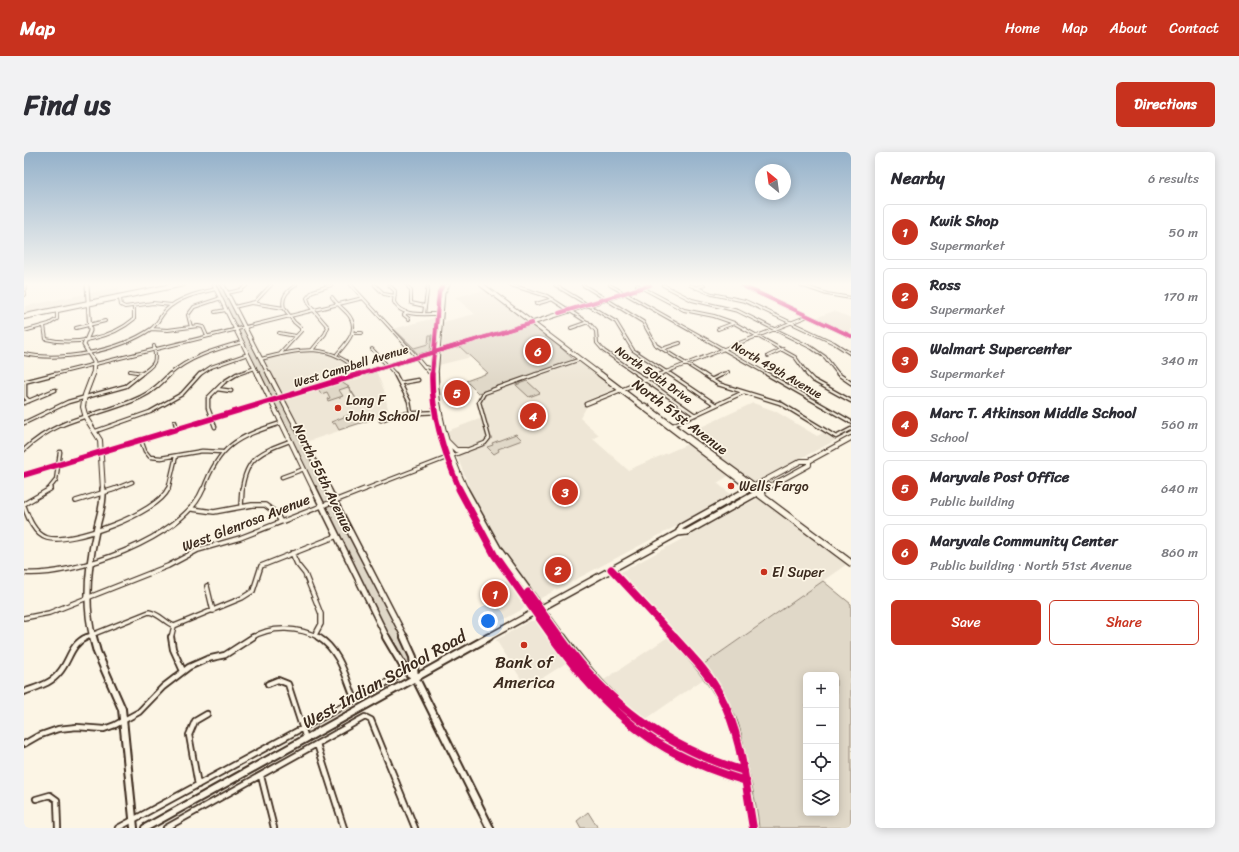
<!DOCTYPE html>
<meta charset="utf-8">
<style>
:root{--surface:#fff;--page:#f2f2f3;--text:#2b2b33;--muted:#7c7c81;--line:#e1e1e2;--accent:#c8321e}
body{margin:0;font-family:Sriracha,sans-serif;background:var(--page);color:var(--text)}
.controls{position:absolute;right:12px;bottom:12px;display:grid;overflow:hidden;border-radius:6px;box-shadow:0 2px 10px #0003}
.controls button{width:36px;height:36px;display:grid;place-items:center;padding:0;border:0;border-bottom:1px solid var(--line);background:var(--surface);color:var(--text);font:20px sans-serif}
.compass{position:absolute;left:731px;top:12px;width:36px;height:36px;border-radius:50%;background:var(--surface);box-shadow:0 2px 10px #0003;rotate:331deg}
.you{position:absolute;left:464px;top:469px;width:14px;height:14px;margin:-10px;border:3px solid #fff;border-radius:50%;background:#1a73e8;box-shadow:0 0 0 6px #1a73e833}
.badge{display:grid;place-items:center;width:26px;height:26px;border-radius:50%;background:var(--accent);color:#fff;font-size:13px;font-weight:700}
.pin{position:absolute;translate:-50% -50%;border:2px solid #fff;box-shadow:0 1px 4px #0006}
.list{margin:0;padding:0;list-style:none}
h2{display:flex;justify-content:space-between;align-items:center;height:52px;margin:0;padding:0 16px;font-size:17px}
h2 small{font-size:13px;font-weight:400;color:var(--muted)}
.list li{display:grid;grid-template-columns:26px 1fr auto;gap:12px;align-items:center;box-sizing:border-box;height:56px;margin:0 8px 8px;padding:0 8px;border:1px solid var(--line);border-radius:6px}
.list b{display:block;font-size:15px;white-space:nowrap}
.list p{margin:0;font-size:13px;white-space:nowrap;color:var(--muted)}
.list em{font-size:13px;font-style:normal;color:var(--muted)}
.actions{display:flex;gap:8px;padding:12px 16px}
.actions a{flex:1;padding:9px 0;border:1px solid var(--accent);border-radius:6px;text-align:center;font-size:14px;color:var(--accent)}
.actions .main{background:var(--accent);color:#fff}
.icon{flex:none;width:22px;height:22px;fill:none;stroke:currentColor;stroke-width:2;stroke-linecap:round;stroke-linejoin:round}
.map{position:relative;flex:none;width:827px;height:676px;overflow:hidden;border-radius:6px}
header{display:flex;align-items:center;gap:24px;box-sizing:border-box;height:56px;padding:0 20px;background:var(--accent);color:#fff}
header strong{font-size:19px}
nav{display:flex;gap:22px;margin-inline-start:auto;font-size:14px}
.intro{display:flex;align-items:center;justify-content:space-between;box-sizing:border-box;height:96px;padding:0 24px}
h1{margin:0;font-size:28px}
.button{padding:10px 18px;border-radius:6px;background:var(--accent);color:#fff;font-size:14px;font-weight:700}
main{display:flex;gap:24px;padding:0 24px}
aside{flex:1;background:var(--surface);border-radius:6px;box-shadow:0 2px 10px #0003}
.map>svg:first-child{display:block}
</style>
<header>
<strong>Map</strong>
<nav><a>Home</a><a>Map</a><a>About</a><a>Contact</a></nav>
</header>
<div class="intro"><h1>Find us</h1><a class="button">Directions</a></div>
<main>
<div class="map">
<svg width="827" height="676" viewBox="0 0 827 676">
<rect width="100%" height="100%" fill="#fcf5e5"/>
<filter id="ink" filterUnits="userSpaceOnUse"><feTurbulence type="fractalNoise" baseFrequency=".025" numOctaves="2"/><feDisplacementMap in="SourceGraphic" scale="8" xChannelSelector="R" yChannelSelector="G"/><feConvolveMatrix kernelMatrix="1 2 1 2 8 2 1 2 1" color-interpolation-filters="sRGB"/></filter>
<g filter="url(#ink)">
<path fill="#eee6d6" d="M 95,135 L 96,143 L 66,148 L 66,141 Z
M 461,138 L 503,171 L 418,196 L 419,170 L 451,162 L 431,145 Z
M 61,142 L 62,150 L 0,163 L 1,154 Z
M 810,159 L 827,166 L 827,183 L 791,166 Z
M 410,166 L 406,200 L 396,203 L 393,203 L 369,177 Z
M 435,194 L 447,205 L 415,213 L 418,200 Z
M 279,199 L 295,200 L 310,203 L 328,214 L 333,221 L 259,244 L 240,208 L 260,202 Z
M 553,210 L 557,211 L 590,237 L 559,250 L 562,256 L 556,266 L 575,283 L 569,287 L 604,318 L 664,292 L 706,323 L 693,331 L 709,344 L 515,447 L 512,445 L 485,407 L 451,350 L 423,279 L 461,265 L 458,249 L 460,244 L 463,241 Z
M 352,219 L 360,238 L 365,262 L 282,290 L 261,249 L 262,247 Z
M 729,251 L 751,259 L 793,284 L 801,280 L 814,287 L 729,331 L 662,282 Z
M 734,346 L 739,347 L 823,412 L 680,512 L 598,423 L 597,420 Z
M 483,429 L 500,455 L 499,457 L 477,469 L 459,441 Z
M 506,469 L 510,469 L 513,471 L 542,511 L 503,536 L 472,488 Z
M 644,485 L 681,526 L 619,569 L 598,552 L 577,530 Z"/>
<path fill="#e0d8c8" stroke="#8e8173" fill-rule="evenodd" d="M 191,133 L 198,133 L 378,484 L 386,504 L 388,515 L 383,511 L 364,483 Z
M 507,173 L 532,191 L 550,208 L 454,241 L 442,229 L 464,221 L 435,194 Z
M 370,177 L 390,196 L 404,192 L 405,183 L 408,183 L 406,199 L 394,202 Z
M 503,229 L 516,241 L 505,245 L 492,233 Z
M 317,230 L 325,235 L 333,248 L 324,235 L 315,238 L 319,244 L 304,249 L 303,247 L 306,246 L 303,240 L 297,242 L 295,238 Z
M 330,261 L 335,268 L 347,264 L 349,267 L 315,278 L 311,271 L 309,272 L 307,270 Z
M 492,282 L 498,288 L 474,297 L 475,299 L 470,302 L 463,295 L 469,293 L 468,291 Z
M 799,429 L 827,452 L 827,676 L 735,676 C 734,661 731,648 728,634 C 717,582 712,556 680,512 ZM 782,523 L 812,523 L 812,661 L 782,661 Z
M 564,660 L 574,676 L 557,676 L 553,669 Z"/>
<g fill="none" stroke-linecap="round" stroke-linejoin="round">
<g stroke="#3b2a1e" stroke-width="4">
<path id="street-far3" d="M 327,133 L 393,205
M 351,133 L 360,142 L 371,144
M 365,133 L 371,139 L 370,150 C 377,165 399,162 413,162
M 383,133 L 387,139 L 387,151 L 401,154
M 487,133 L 523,144 L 566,172 L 572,179 L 573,191 L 580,199 L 615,223
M 531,133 L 592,170 L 609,198 L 647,223
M 559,133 L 619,170 L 632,193 L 680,223
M 586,133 L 745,223
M 613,133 L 660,158 L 690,164 L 710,171 L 771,205 L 784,223
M 639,133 L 668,148 L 714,159 L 788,196 L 801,205 L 815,223
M 666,133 L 688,142 L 721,149 L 810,191 L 827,202
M 777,133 L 803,142 L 827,146
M 672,136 L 680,133
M 203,141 L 217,138 L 223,133
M 0,143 L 1,133
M 308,145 C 312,151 318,156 323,161 C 337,176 324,190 313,202
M 96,147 L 97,153 L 101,155 L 129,151 L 147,153
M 228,151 L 260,156 L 270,170 L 277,176 L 277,179 L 256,202
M 512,152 L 529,147
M 210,155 L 231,150 L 247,133
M 260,156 C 257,145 263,139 272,133
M 191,160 L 202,158
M 383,160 L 380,163 L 385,167
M 400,162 L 404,133
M 0,166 L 160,133
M 20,174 L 22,187 C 50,194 88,186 110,167 L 110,155
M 167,175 L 164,163 L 170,155 L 197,146
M 52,176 L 81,169
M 547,176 L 564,170
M 127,177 L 144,178 L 174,174 L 179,175 L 183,184
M 694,177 L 710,171
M 0,179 L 25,172 L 33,167 L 33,160
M 255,181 L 272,184
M 329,181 L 338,181
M 348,197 L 372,223
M 638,197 L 656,191
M 288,198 L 301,182 L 304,175 L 286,154 L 283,146 L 289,139 L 307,133
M 0,202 C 37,210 95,199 127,177 C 134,172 136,164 142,158 C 155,145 174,141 192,137
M 744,204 L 759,197
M 392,205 L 407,223
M 237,207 C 276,196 307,190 337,222
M 401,215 L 412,217
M 106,219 L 119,221
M 27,223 L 339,146
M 116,223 C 130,212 133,213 130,194
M 145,223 C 165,205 192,197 218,190
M 175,223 L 187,215 L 224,202
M 211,223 L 231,216
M 510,223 L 557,207
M 634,223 L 784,164
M 697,223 L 704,220"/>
</g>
<g stroke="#3b2a1e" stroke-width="5">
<path id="street-far2" d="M 371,222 L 385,249 L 387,261
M 613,222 L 671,263
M 646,222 L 692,253
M 679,222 L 694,232 L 756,251 L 812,285 L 827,277
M 743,222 L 827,270
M 783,222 L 789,228 L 827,249
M 814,222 L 827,231
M 687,228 L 699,222
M 0,230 L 31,222
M 1,230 L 1,245 L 5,249
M 377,231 L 394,228
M 193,237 L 207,239
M 0,251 L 31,238
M 562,252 L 637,222
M 357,268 L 373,262 L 416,260
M 151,270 L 153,277
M 0,271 L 44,250 L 102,234 L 117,222
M 647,274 L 720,240
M 191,275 L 184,256 L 184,246 L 200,230 L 213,222
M 72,279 L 126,260 L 158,242 L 176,222
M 117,288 L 121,299 L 126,305 L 137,306 L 178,299 L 198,300
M 0,298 C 38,262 74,266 117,245 C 128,240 137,231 146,222
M 258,325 L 280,317
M 24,338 L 32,328 L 36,300
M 88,338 L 108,330
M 144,338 L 152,304
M 179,338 C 195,293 213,285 257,271
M 218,338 C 222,305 237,300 266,289
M 339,338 L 461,291 L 465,286 L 455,250 L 460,241 L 513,222"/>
</g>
<g stroke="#3b2a1e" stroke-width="6">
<path id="street-far1" d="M 52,349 L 91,337
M 0,352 L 26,337
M 0,354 C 4,365 10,382 23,386 C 47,393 134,361 144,337
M 217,354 L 218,337
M 168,357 L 190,360 L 228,353 L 241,353 L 252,361 L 257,370
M 268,401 L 273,412 L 281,422 L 297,462 L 297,472 L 291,483
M 0,421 C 49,425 160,386 179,337
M 183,434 L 189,459
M 0,466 L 25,461 L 144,414 L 174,398 L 216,386 L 341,337
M 60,486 L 125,460 C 136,462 140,470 150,474 L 218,446 L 229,439 L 237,414 L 313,384
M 147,486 L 150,474
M 227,486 C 248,473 275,475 296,486"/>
</g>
<g stroke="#3b2a1e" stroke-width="8">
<path id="street" d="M 147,485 L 149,497 L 159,519
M 294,485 C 316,498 322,526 331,548
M 244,532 L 254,528 L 264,532 L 282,587
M 0,540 C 12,535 27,532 35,521 C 46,509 46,492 63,485
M 0,592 L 14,584 L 34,577 L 53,575 L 80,577 L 91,573 L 115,560 L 139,535 L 165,515 L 183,507 L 201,503 L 229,485
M 293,592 L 320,676
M 720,619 L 729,676
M 237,624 L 250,676
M 174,633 L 165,583 L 171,569 L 183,562
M 12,647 L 26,643 L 33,648 L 34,676
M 94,676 L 371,526
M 142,676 L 341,565 L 347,568 L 391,676"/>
</g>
<g stroke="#3b2a1e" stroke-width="5">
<path id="secondary-far3" d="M 63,133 L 66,179 L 60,193 L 70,210 L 69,223
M 190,133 L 234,223
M 199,133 L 245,223
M 717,133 L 827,184
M 333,223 L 508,171 L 626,133
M 408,223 L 415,140 L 419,133
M 412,223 L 419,141 L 424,133"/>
</g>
<g stroke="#3b2a1e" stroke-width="6">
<path id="secondary-far2" d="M 69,222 L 61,243 L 59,255 L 62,266 L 76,288 L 79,338
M 234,222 L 290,338
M 245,222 L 305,338
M 408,222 C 407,263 420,302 436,338
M 412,222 C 412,263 425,302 442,338
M 422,288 L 432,298 L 442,298
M 0,323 L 336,222
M 723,338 L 777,309 L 785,309 L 827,286
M 739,338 L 785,313 L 785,309"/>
</g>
<g stroke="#3b2a1e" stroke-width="8">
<path id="secondary-far1" d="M 290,337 L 363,486
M 304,337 L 381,486
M 435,337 L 471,404 L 529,486
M 441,337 L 475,398 L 539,486
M 654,381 L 657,375 L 725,337
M 474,403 L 482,413 L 485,414
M 587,417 L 651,486
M 69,486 C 60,452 64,414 72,379 C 75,363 80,355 79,337
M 463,486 L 654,381 L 663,380 L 740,337"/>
</g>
<g stroke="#3b2a1e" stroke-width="10">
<path id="secondary" d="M 69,485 L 73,500 L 98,557 L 110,676
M 362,485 L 382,519 L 391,525 L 466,676
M 380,485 L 389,505 L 391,525
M 528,485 C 585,562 629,602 722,629
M 538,485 C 590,556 635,594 720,619 C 716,603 715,584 708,568 C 695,535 674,511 650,485
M 121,676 L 465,485"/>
</g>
<g stroke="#3b2a1e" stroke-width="5.5">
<path id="primary-far2" d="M 458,133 L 577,223
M 0,164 L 151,133"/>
</g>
<g stroke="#3b2a1e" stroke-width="7">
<path id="primary-far1" d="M 576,222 L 729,338
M 621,254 L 736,338"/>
</g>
<g stroke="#3b2a1e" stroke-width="8">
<path id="primary" d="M 728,337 L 827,411
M 735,337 L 738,340 L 739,344"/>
</g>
<use href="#street-far3" stroke="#fcf5e5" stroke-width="2"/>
<use href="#street-far2" stroke="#fcf5e5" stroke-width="2.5"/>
<use href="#street-far1" stroke="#fcf5e5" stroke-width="3.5"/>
<use href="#street" stroke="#fcf5e5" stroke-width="4.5"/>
<use href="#secondary-far3" stroke="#fcf5e5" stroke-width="3"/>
<use href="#secondary-far2" stroke="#fcf5e5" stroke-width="4"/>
<use href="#secondary-far1" stroke="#fcf5e5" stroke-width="5"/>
<use href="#secondary" stroke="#fcf5e5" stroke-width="6"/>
<use href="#primary-far2" stroke="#fcf5e5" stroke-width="3.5"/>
<use href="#primary-far1" stroke="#fcf5e5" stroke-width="4.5"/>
<use href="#primary" stroke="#fcf5e5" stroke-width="5.5"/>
<g stroke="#fcf5e5" stroke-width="5.5">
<path id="cycleway-far3" d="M 717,133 L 827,184
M 535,161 L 626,133
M 333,223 L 508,171
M 408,223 L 415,140 L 419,133"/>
</g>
<g stroke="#fcf5e5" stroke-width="8">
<path id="cycleway-far2" d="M 408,222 C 407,263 420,302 436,338
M 0,323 L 336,222"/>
</g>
<g stroke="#fcf5e5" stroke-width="10">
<path id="cycleway-far1" d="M 435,337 L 471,404 L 529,486
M 587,417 L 651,486
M 504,440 L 537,486"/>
</g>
<g stroke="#fcf5e5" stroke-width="11">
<path id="cycleway" d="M 528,485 C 585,562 629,602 722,629
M 536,485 C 585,553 641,595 720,619
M 650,485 C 666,503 685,521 696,543 C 718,583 721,631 729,676"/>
</g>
<use href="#cycleway-far3" stroke="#d6006c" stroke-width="4"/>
<use href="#cycleway-far2" stroke="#d6006c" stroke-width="5.5"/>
<use href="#cycleway-far1" stroke="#d6006c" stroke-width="7"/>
<use href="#cycleway" stroke="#d6006c" stroke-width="8"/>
</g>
</g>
<linearGradient id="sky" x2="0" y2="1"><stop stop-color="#94b1ca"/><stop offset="0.58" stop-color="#fefaf3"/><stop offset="1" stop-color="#fefaf3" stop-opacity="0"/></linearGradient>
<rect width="827" height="228" fill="url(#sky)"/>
<g fill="#c8321e" stroke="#fcf5e5" stroke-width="1.5">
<circle cx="314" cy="256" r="4"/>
<circle cx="707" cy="334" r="4"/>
<circle cx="740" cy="420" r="4"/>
<circle cx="500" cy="493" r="4"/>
</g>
<g text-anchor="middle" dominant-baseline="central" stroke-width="3.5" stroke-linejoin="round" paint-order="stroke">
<g font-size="12" fill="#3b2a1e" stroke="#fcf5e5">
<text transform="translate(327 214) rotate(-17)">West Campbell Avenue</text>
<text transform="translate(753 218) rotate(30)">North 49th Avenue</text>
<text transform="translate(630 223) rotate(35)">North 50th Drive</text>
</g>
<g font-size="14" fill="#3b2a1e" stroke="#fcf5e5" text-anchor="start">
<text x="322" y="248">Long F<tspan x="322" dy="16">John School</tspan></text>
<text x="715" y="334">Wells Fargo</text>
<text x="748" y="420">El Super</text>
</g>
<g font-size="14" fill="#3b2a1e" stroke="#fcf5e5">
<text transform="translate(656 265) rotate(37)">North 51st Avenue</text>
<text transform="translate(299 326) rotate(64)">North 55th Avenue</text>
<text transform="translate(222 371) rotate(-21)">West Glenrosa Avenue</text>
</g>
<g font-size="17" fill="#3b2a1e" stroke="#fcf5e5">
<text x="500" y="510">Bank of<tspan x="500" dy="20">America</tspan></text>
</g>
<g font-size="17" fill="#3b2a1e" stroke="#fcf5e5">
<text transform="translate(360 527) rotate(-29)">West Indian School Road</text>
</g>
</g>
</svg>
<div class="controls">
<button>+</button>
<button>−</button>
<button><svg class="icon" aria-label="locate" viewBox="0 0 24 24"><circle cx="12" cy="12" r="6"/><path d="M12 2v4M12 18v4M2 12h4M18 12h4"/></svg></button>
<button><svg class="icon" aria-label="layers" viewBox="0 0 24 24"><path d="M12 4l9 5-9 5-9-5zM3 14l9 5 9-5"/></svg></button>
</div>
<svg class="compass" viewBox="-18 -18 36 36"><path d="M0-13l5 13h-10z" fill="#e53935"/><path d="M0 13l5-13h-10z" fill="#7c7c81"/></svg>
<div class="you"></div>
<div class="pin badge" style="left:471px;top:442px">1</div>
<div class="pin badge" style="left:534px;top:418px">2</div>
<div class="pin badge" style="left:541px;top:340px">3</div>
<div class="pin badge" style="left:509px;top:264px">4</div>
<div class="pin badge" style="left:433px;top:241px">5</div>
<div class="pin badge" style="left:514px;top:199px">6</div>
</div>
<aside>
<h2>Nearby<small>6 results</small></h2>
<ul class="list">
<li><span class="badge">1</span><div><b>Kwik Shop</b><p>Supermarket</p></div><em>50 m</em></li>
<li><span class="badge">2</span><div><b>Ross</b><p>Supermarket</p></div><em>170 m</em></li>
<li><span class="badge">3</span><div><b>Walmart Supercenter</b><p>Supermarket</p></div><em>340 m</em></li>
<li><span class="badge">4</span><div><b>Marc T. Atkinson Middle School</b><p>School</p></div><em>560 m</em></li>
<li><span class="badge">5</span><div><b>Maryvale Post Office</b><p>Public building</p></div><em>640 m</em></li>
<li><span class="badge">6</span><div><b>Maryvale Community Center</b><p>Public building · North 51st Avenue</p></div><em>860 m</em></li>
</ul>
<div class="actions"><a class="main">Save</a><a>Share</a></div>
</aside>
</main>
